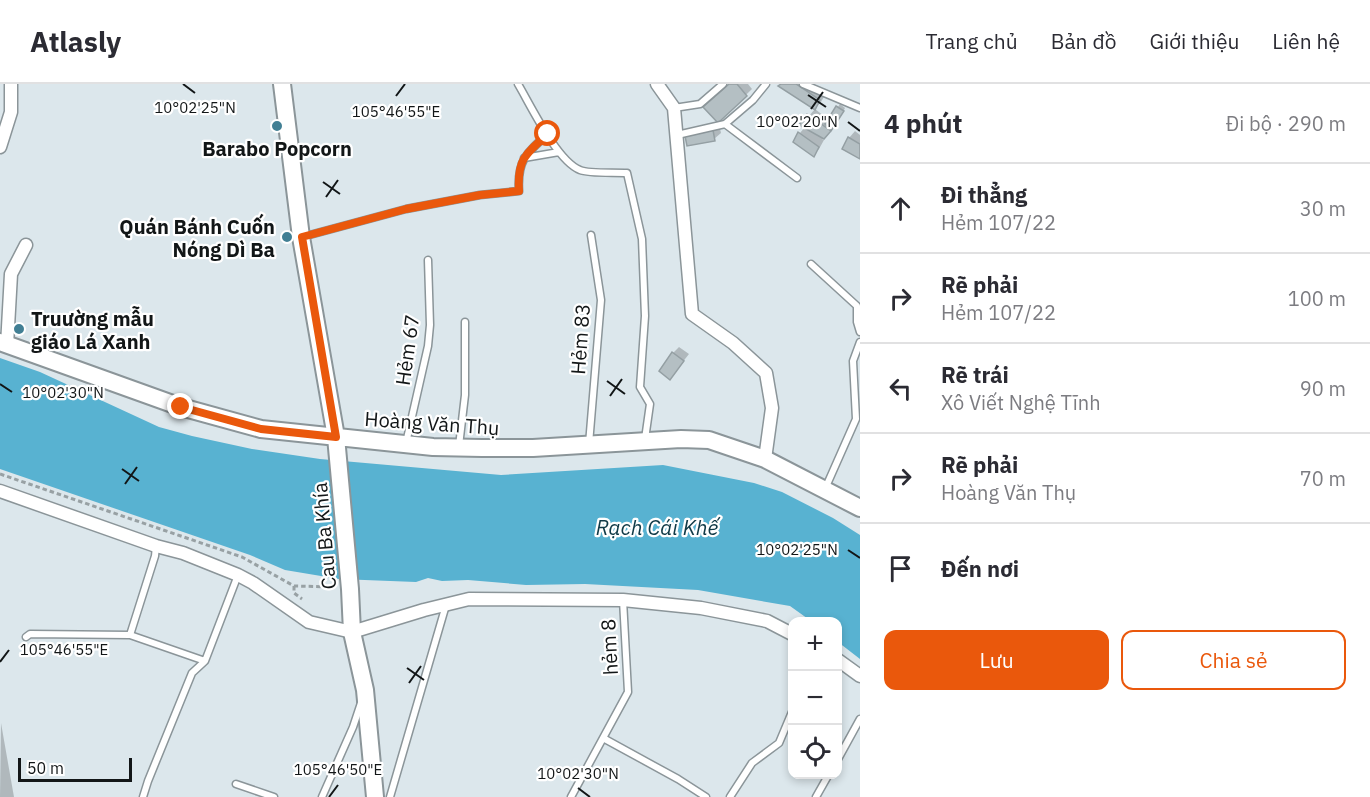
<!DOCTYPE html>
<html lang="vi">
<meta charset="utf-8">
<style>
:root{--surface:#fff;--page:#f7f7f7;--text:#2b2b33;--muted:#7c7c81;--line:#e1e1e2;--accent:#ea580c}
body{margin:0;font-family:"IBM Plex Sans",sans-serif;background:var(--page);color:var(--text)}
.controls{position:absolute;right:18px;bottom:18px;display:grid;overflow:hidden;border-radius:12px;box-shadow:0 3px 9px #0003}
.controls button{width:54px;height:54px;display:grid;place-items:center;padding:0;border:0;border-bottom:2px solid var(--line);background:var(--surface);color:var(--text);font:30px sans-serif}
.scale{position:absolute;left:18px;bottom:15px;width:114px;box-sizing:border-box;padding-left:6px;border:3px solid #121617;border-top:0;font-size:16px;line-height:21px;white-space:nowrap;color:#121617;-webkit-text-stroke:4px #fff;paint-order:stroke}
.stop{position:absolute;width:18px;height:18px;margin:-14px;border:4px solid #ea580c;border-radius:50%;background:#fff}
.stop.end{background:#ea580c;border-color:#fff;box-shadow:0 2px 6px #0008}
.list{margin:0;padding:0;list-style:none}
h2{display:flex;justify-content:space-between;align-items:center;height:78px;margin:0;padding:0 24px;font-size:26px}
h2 small{font-size:20px;font-weight:400;color:var(--muted)}
.list li{display:grid;grid-template-columns:39px 1fr auto;gap:18px;align-items:center;box-sizing:border-box;height:90px;padding:0 24px;border-top:2px solid var(--line)}
.list b{display:block;font-size:22px;white-space:nowrap}
.list p{margin:0;font-size:20px;white-space:nowrap;color:var(--muted)}
.list em{font-size:20px;font-style:normal;color:var(--muted)}
.actions{display:flex;gap:12px;padding:18px 24px}
.actions a{flex:1;padding:14px 0;border:2px solid var(--accent);border-radius:12px;text-align:center;font-size:21px;color:var(--accent)}
.actions .main{background:var(--accent);color:#fff}
.icon{flex:none;width:33px;height:33px;fill:none;stroke:currentColor;stroke-width:2;stroke-linecap:round;stroke-linejoin:round}
.map{position:relative;flex:none;width:860px;height:713px;overflow:hidden}
header{display:flex;align-items:center;gap:36px;box-sizing:border-box;height:84px;padding:0 30px;background:var(--surface);border-bottom:2px solid var(--line)}
header strong{font-size:28px}
nav{display:flex;gap:33px;margin-inline-start:auto;font-size:21px}
main{display:flex}
aside{flex:1;background:var(--surface)}
.map>svg:first-child{display:block}
</style>
<header>
<strong>Atlasly</strong>
<nav><a>Trang chủ</a><a>Bản đồ</a><a>Giới thiệu</a><a>Liên hệ</a></nav>
</header>
<main>
<div class="map">
<svg width="860" height="713" viewBox="0 0 860 713">
<rect width="100%" height="100%" fill="#dce7ec"/>
<path fill="#58b2d1" d="M 0,274 L 40,288 L 159,343 L 192,352 L 252,365 L 320,375 L 501,391 L 663,381 L 754,399 L 782,408 L 833,434 L 860,451 L 860,575 L 838,558 L 838,538 L 811,537 L 790,522 L 698,506 L 585,500 L 526,501 L 468,496 L 442,497 L 428,494 L 416,498 L 339,495 L 285,486 L 250,471 L 0,385 Z"/>
<path fill="#0003" d="M 730,0 L 748,0 L 752,5 L 719,37 Z
M 783,0 L 811,0 L 826,9 L 821,18 L 815,24 Z
M 840,20 L 845,24 L 836,41 L 822,55 L 824,56 L 819,65 L 813,71 L 800,49 L 805,43 L 801,41 L 815,25 L 829,36 Z
M 719,40 L 721,49 L 714,55 L 686,52 Z
M 855,47 L 860,51 L 860,73 L 844,64 L 849,54 Z
M 679,263 L 689,270 L 670,294 L 673,269 Z
M 1,639 L 14,713 L 0,713 Z"/>
<path fill="#b4bfc3" stroke="#949fa3" stroke-width="1.5" d="M 729,0 L 737,0 L 747,12 L 718,39 L 703,23 Z
M 781,0 L 796,0 L 820,16 L 815,26 L 778,2 Z
M 836,22 L 844,27 L 831,47 L 825,40 Z
M 807,30 L 831,47 L 824,55 L 799,41 Z
M 713,46 L 715,57 L 687,62 L 685,52 Z
M 798,48 L 819,63 L 814,73 L 793,58 Z
M 848,53 L 860,60 L 860,75 L 842,65 Z
M 672,268 L 684,277 L 670,296 L 659,287 Z"/>
<g fill="none" stroke-linecap="round" stroke-linejoin="round">
<g stroke="#8b9599" stroke-width="9">
<path id="lane" d="M 518,0 C 531,22 557,77 580,86 C 589,90 616,88 627,89 L 642,155 L 645,232 L 640,303 L 650,320 L 645,355
M 803,0 L 860,24
M 674,24 L 700,20 L 723,0
M 725,40 L 797,94
M 677,51 L 725,40 L 753,16 L 766,0
M 524,74 L 559,68
M 302,153 L 406,125 L 480,111 L 519,107 C 517,77 526,69 548,50
M 811,180 L 857,222 L 857,238 L 860,248
M 406,359 L 428,262 L 430,241 L 428,176
M 589,360 L 601,216 L 591,151
M 459,362 L 465,311 L 465,238
M 825,405 L 856,335 L 853,277 L 860,258
M 130,551 L 205,577
M 26,553 L 30,550 L 130,551 L 155,472 L 156,462
M 603,654 L 678,695 L 706,713
M 838,675 L 860,635
M 236,700 L 274,713
M 143,713 L 148,697 L 192,589 L 205,577 L 238,491
M 322,713 L 353,643 L 361,619
M 390,713 L 446,521
M 571,713 L 628,608 L 623,516
M 730,713 L 752,679 L 779,659 L 792,628
M 816,713 L 829,690"/>
</g>
<g stroke="#8b9599" stroke-width="15">
<path id="street" d="M 657,0 L 674,24 L 692,230 L 733,259 L 766,289 L 772,324 L 765,375
M 0,63 L 11,28 L 11,0
M 7,261 L 11,190 L 26,161
M 0,407 L 156,462 L 183,469 L 238,491 L 253,499 L 309,538 L 352,548 L 424,526 L 469,515 L 623,516 L 701,524 L 767,537 L 792,550
M 838,576 L 860,592"/>
</g>
<g stroke="#8b9599" stroke-width="20">
<path id="secondary" d="M 282,0 L 301,153 L 336,353 L 350,505 L 352,548 L 365,606 L 375,713
M 0,258 L 181,323 L 261,345 L 433,363 L 482,364 L 533,364 L 681,355 L 709,356 L 765,375 L 860,424"/>
</g>
<path stroke="#98a1a4" stroke-width="3" stroke-dasharray="4.5 3" stroke-linecap="butt" d="M 0,390 L 242,473 L 294,502 L 334,503
M 294,502 L 294,509 L 302,515"/>
<use href="#lane" stroke="#fff" stroke-width="6"/>
<use href="#street" stroke="#fff" stroke-width="12"/>
<use href="#secondary" stroke="#fff" stroke-width="16"/>
</g>
<g fill="none" stroke-linecap="round" stroke-linejoin="round">
<path stroke="#ea580c" stroke-width="8" d="M 181,323 L 261,345 L 336,353 L 302,153 L 406,125 L 480,111 L 519,107 C 517,76 525,70 548,50"/>
</g>
<path fill="none" stroke="#121617" stroke-width="2" d="M 183,0 L 195,9M 808,11 L 826,23M 396,12 L 405,0M 811,25 L 823,8M 848,38 L 860,47M 323,98 L 340,110M 326,113 L 338,96M 607,297 L 625,310M 0,300 L 12,308M 610,312 L 622,295M 122,385 L 139,397M 125,400 L 137,383M 848,466 L 860,474M 0,578 L 9,566M 407,584 L 424,596M 409,599 L 421,582M 578,704 L 590,713M 329,713 L 338,701"/>
<g fill="#417f94" stroke="#fff" stroke-width="2">
<circle cx="277" cy="42" r="6"/>
<circle cx="287" cy="153" r="6"/>
<circle cx="19" cy="245" r="6"/>
</g>
<g text-anchor="middle" dominant-baseline="central" stroke-width="4.5" stroke-linejoin="round" paint-order="stroke">
<g font-size="20" font-weight="bold" fill="#121617" stroke="#fff">
<text x="277" y="64">Barabo Popcorn</text>
<text x="275" y="142" text-anchor="end">Quán Bánh Cuốn<tspan x="275" dy="23">Nóng Dì Ba</tspan></text>
<text x="31" y="234" text-anchor="start">Truường mẫu<tspan x="31" dy="23">giáo Lá Xanh</tspan></text>
</g>
<g font-size="20" fill="#121617" stroke="#fff">
<text transform="translate(580 255) rotate(-86)">Hẻm 83</text>
<text transform="translate(407 266) rotate(-82)">Hẻm 67</text>
<text transform="translate(432 339) rotate(4)">Hoàng Văn Thụ</text>
<text transform="translate(324 452) rotate(-95)">Cau Ba Khía</text>
<text transform="translate(609 563) rotate(-93)">hẻm 8</text>
</g>
<g font-size="21" font-style="italic" fill="#103a47" stroke="#fff">
<text x="657" y="443">Rạch Cái Khế</text>
</g>
</g>
<g font-size="15" text-anchor="middle" fill="#121617" stroke="#fff" stroke-width="4.5" stroke-linejoin="round" paint-order="stroke">
<text x="195" y="29">10°02'25"N</text>
<text x="396" y="33">105°46'55"E</text>
<text x="797" y="43">10°02'20"N</text>
<text x="63" y="314">10°02'30"N</text>
<text x="797" y="471">10°02'25"N</text>
<text x="64" y="571">105°46'55"E</text>
<text x="338" y="691">105°46'50"E</text>
<text x="578" y="695">10°02'30"N</text>
</g>
</svg>
<div class="controls">
<button>+</button>
<button>−</button>
<button><svg class="icon" aria-label="locate" viewBox="0 0 24 24"><circle cx="12" cy="12" r="6"/><path d="M12 2v4M12 18v4M2 12h4M18 12h4"/></svg></button>
</div>
<div class="scale">50 m</div>
<div class="stop" style="left:548px;top:50px"></div>
<div class="stop end" style="left:181px;top:323px"></div>
</div>
<aside>
<h2>4 phút<small>Đi bộ · 290 m</small></h2>
<ul class="list">
<li><svg class="icon" aria-label="ahead" viewBox="0 0 24 24"><path d="M12 20V5M6 11l6-6 6 6"/></svg><div><b>Đi thẳng</b><p>Hẻm 107/22</p></div><em>30 m</em></li>
<li><svg class="icon" aria-label="right" viewBox="0 0 24 24"><path d="M7 20v-9h11M14 6l5 5-5 5"/></svg><div><b>Rẽ phải</b><p>Hẻm 107/22</p></div><em>100 m</em></li>
<li><svg class="icon" aria-label="left" viewBox="0 0 24 24"><path d="M17 20v-9H6M10 6l-5 5 5 5"/></svg><div><b>Rẽ trái</b><p>Xô Viết Nghệ Tĩnh</p></div><em>90 m</em></li>
<li><svg class="icon" aria-label="right" viewBox="0 0 24 24"><path d="M7 20v-9h11M14 6l5 5-5 5"/></svg><div><b>Rẽ phải</b><p>Hoàng Văn Thụ</p></div><em>70 m</em></li>
<li><svg class="icon" aria-label="arrive" viewBox="0 0 24 24"><path d="M6 21V4h12l-3 4 3 4H6"/></svg><div><b>Đến nơi</b></div></li>
</ul>
<div class="actions"><a class="main">Lưu</a><a>Chia sẻ</a></div>
</aside>
</main>
